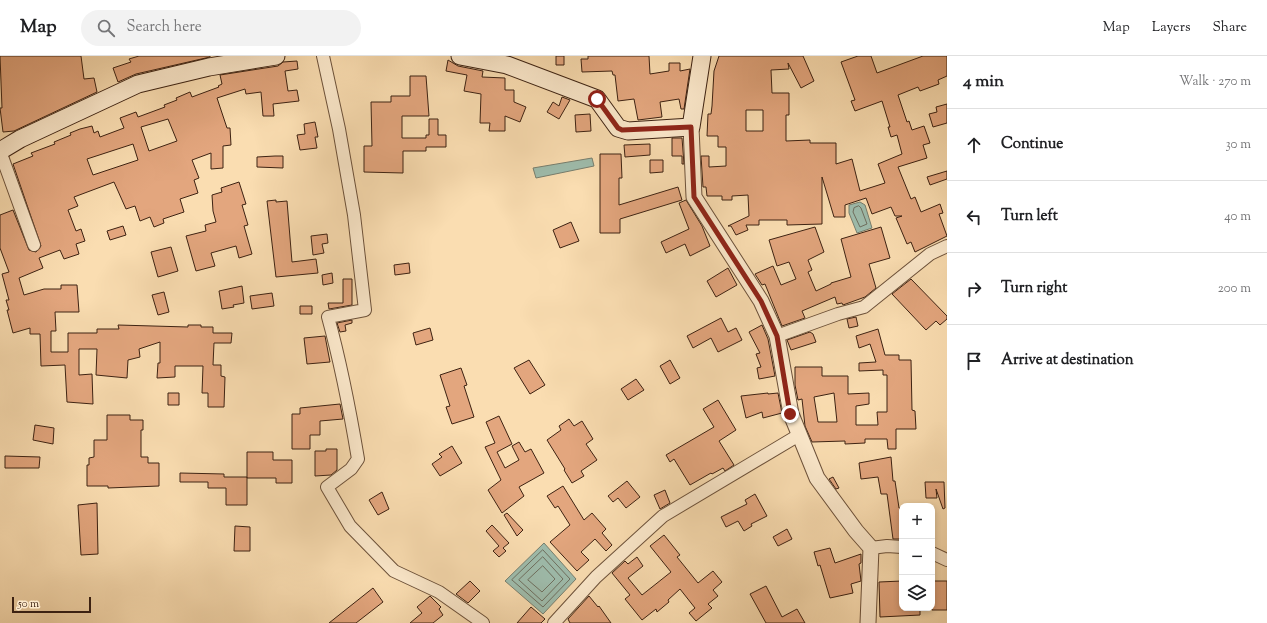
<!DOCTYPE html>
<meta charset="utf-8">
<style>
:root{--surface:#fff;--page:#f2f2f2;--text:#202124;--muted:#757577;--line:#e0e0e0}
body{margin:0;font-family:"Sorts Mill Goudy",serif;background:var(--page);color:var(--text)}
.controls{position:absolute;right:12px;bottom:12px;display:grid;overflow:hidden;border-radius:8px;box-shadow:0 2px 6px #0003}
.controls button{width:36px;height:36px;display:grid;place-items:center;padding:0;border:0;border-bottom:1px solid var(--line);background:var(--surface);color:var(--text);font:20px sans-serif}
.scale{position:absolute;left:12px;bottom:10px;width:79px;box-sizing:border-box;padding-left:4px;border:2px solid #3d2212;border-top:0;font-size:11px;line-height:14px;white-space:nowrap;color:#3d2212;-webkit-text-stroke:3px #fce9cc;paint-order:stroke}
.stop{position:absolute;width:12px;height:12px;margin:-9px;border:3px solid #8f2418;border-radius:50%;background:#fff}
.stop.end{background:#8f2418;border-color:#fff;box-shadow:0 1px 4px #0008}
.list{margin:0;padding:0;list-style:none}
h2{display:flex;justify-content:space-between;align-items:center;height:52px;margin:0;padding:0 16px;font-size:17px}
h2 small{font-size:13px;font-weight:400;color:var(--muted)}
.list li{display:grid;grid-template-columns:26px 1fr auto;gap:12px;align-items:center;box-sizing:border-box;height:72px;padding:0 16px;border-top:1px solid var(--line)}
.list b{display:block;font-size:15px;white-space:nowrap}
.list em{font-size:13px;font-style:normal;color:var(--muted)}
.icon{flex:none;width:22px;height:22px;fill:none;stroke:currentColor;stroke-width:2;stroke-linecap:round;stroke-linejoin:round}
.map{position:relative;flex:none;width:947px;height:567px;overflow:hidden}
header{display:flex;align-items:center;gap:24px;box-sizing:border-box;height:56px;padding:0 20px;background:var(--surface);border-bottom:1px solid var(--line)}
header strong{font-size:19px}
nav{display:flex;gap:22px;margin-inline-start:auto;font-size:14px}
.search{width:280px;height:36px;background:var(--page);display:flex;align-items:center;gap:10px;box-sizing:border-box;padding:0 14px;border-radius:22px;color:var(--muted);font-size:15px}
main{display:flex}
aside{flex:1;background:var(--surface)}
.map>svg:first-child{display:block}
</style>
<header>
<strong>Map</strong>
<div class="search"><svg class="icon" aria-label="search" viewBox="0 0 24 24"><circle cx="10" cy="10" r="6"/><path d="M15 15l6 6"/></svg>Search here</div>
<nav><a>Map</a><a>Layers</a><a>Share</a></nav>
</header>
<main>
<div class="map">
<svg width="947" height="567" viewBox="0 0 947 567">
<rect width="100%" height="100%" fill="#faddb1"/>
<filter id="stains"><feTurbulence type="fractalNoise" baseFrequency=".005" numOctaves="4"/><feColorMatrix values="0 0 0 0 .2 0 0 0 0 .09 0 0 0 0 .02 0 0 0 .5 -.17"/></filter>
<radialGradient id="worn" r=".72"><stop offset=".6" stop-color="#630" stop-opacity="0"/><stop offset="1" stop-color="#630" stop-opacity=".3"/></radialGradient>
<path fill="#9ebcac" stroke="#777e6e" d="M 592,102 L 594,110 L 536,122 L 533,112 Z
M 860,146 L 865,149 L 872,172 L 857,177 L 849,157 L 849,149 Z
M 544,487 L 576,523 L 543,558 L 505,525 Z"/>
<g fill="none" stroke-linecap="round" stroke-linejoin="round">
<path stroke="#6e6f5f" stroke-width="1" d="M 859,150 L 861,152 L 867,168 L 860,171 L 853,156 L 854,152 Z
M 543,494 L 570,523 L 543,551 L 512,524 Z
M 543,501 L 563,523 L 542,545 L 519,524 Z
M 543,510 L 555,523 L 542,536 L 528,524 Z"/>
</g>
<path fill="#e3a67e" stroke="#3d2212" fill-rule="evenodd" d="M 0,0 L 81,0 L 84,23 L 94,22 L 97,36 L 14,75 L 3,76 L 0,52 L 2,52 Z
M 139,0 L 210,0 L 210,1 L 136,18 L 118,26 L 113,12 L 131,6 L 129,3 Z
M 556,0 L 564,0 L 564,9 L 556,9 Z
M 588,0 L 649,0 L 650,18 L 669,15 L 669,7 L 680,7 L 680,15 L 690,13 L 684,53 L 681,53 L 679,43 L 660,46 L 662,61 L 638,64 L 634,43 L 618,45 L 615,19 L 613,19 L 612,15 L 582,16 L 581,3 L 588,3 Z
M 719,0 L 803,0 L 814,25 L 801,32 L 788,7 L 789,13 L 771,14 L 772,37 L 789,37 L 789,59 L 786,59 L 786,85 L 810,84 L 810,87 L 836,87 L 836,108 L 852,103 L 860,135 L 885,127 L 878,108 L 902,98 L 897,79 L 891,81 L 888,71 L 890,71 L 882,45 L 855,55 L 851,45 L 855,44 L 841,6 L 858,0 L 871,0 L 877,17 L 923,0 L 947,0 L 947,20 L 938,24 L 939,28 L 920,35 L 918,31 L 898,39 L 907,66 L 909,65 L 912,74 L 924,70 L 930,87 L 923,89 L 927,102 L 898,111 L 911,143 L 915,141 L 921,156 L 940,148 L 943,157 L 939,158 L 947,180 L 915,196 L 911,186 L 907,188 L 896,162 L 902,160 L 895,160 L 891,151 L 872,158 L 866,142 L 845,149 L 845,161 L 834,161 L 822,121 L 822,168 L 787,169 L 787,164 L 759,164 L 759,169 L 746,169 L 748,174 L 736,179 L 731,170 L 728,170 L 749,160 L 748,139 L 732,140 L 732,144 L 722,144 L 722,140 L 707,140 L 706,131 L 703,131 L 701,100 L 709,100 L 709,111 L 726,110 L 726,91 L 718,91 L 718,80 L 707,80 L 708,58 L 711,58 L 712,50 L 714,15 ZM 746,54 L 763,54 L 763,75 L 746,75 Z
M 448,4 L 458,10 L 483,15 L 482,21 L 505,22 L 505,34 L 514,34 L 514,46 L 526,51 L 520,66 L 505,60 L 505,75 L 489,75 L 490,67 L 480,67 L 481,38 L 464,35 L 467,19 L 446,15 Z
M 297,5 L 298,13 L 285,15 L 288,35 L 297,34 L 299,45 L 273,48 L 274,60 L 263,60 L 261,36 L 246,38 L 245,33 L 217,42 L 227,72 L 230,72 L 231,89 L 223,90 L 223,112 L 211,113 L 211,97 L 192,104 L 199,122 L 194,124 L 198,137 L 180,143 L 184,156 L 163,163 L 164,167 L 154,171 L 150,161 L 140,165 L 135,150 L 126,153 L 114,126 L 74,141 L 78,150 L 68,154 L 76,175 L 81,173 L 85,185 L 76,188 L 79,198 L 64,203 L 60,194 L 39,202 L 43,212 L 19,222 L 24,239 L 44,233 L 61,233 L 61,229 L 77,229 L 79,256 L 55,256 L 56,275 L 51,275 L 51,296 L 68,296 L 68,277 L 97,277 L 97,273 L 119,273 L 118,269 L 188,271 L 188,269 L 201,269 L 201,271 L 213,271 L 213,277 L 232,277 L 231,287 L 214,287 L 213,309 L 221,309 L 221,320 L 225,321 L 224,351 L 208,351 L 208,337 L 202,337 L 203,310 L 175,310 L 175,321 L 157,322 L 158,307 L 160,307 L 160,286 L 139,293 L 140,301 L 128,304 L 127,322 L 96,319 L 97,293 L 79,293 L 79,319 L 92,318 L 93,348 L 67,346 L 65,309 L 41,310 L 40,278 L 30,278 L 30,272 L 13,277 L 7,254 L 9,254 L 6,244 L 9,244 L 2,218 L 9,216 L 0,192 L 0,159 L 13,154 L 29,194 L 36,196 L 41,190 L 13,108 L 33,100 L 31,97 L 55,88 L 54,86 L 71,79 L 70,77 L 80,73 L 92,70 L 94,77 L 98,75 L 100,81 L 124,72 L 120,62 L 136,56 L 138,61 L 165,51 L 164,49 L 177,44 L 176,42 L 190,36 L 192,41 L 219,31 L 218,30 L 222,28 L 220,19 L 278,10 L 283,6 ZM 168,63 L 177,85 L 149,95 L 141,71 ZM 133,88 L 138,104 L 93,119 L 87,103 Z
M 410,20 L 426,20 L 429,60 L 402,60 L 402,82 L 426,82 L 426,79 L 429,79 L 429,63 L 438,63 L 438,79 L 446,79 L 446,91 L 426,91 L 426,95 L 403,95 L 403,117 L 364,116 L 364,90 L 372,90 L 371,46 L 391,46 L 391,40 L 410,40 Z
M 562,41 L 570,44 L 559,63 L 547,56 L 553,46 L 559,50 Z
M 947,48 L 947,67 L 933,71 L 929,58 L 937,56 L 936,51 Z
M 590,58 L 591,75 L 576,76 L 575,59 Z
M 315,66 L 318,81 L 315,81 L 317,92 L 300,94 L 297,79 L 305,78 L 304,68 Z
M 672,82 L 682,82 L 684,108 L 682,108 L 682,100 L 672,100 Z
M 650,88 L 650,99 L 625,101 L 624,89 Z
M 600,98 L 621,98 L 622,122 L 619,122 L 619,149 L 678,131 L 682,144 L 620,163 L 620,177 L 600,177 Z
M 275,100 L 283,100 L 283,112 L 257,111 L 257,101 Z
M 650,104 L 663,104 L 663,116 L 650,117 Z
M 947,115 L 947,123 L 930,129 L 927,121 Z
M 239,126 L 246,148 L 242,149 L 248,169 L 244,170 L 252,198 L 239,202 L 236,190 L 211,197 L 215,210 L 196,215 L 186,180 L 206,175 L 205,169 L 216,166 L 213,155 L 212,139 L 222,136 L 221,132 Z
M 276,144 L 276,146 L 287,145 L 292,206 L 316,203 L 318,217 L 276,221 L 267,145 Z
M 686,144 L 702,170 L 710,190 L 690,200 L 685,188 L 666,197 L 661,186 L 689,173 L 679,147 Z
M 571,166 L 579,185 L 560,192 L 553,174 Z
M 123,170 L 126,179 L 110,184 L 107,175 Z
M 815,171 L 824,196 L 808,204 L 812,214 L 808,216 L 816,235 L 831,228 L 831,227 L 851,221 L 841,183 L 881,171 L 890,202 L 869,208 L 876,232 L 865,241 L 843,249 L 842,247 L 837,248 L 835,241 L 802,255 L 805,262 L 782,270 L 765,228 L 762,229 L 755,218 L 773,210 L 781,229 L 796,223 L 789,206 L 777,210 L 769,184 Z
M 327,178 L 328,187 L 322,188 L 324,197 L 313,199 L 311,180 Z
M 171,191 L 178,215 L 158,221 L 151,196 Z
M 409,207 L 410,217 L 395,219 L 394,209 Z
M 728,212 L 737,229 L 716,241 L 707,225 Z
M 332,217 L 333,227 L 323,229 L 322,219 Z
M 343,223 L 352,223 L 352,249 L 329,253 L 328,247 L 343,247 Z
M 911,223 L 947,260 L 947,263 L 940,269 L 936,265 L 926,274 L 892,238 Z
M 242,230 L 244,247 L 233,249 L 234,251 L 222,253 L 219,235 Z
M 164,236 L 169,256 L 158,259 L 152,239 Z
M 272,237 L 274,250 L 252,253 L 250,240 Z
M 300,250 L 312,250 L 312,258 L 300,258 Z
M 856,261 L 858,270 L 849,272 L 847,263 Z
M 721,262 L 728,276 L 736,272 L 742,284 L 718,296 L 711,282 L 693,292 L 687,280 Z
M 352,264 L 352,267 L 345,269 L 346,275 L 340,276 L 337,267 Z
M 762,269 L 768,283 L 775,320 L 759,323 L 757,312 L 761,311 L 756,298 L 760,297 L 749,276 Z
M 430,272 L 433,284 L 416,289 L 413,277 Z
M 878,273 L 885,299 L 899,299 L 899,304 L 911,304 L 912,354 L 915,355 L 916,373 L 896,373 L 896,393 L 888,393 L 887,383 L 865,383 L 865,387 L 845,388 L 845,385 L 812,386 L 805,370 L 802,343 L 798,344 L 795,329 L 795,311 L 822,311 L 822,320 L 848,320 L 848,338 L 869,337 L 869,348 L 856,350 L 856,369 L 878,369 L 877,356 L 887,356 L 887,319 L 883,319 L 883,314 L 859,315 L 859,307 L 876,306 L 870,288 L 859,292 L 856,280 ZM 834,337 L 837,366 L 818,366 L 814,341 Z
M 810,276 L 813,278 L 816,286 L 791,294 L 787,284 Z
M 325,280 L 330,306 L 307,308 L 304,282 Z
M 529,304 L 545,329 L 530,338 L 514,312 Z
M 670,304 L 680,322 L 670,328 L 660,310 Z
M 461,312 L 467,329 L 464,330 L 474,361 L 452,368 L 446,351 L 450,350 L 440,319 Z
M 636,323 L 644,334 L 628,344 L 621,333 Z
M 168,337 L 179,337 L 179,349 L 168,349 Z
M 768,337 L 768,338 L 778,337 L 782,357 L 763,362 L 762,356 L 746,362 L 741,340 Z
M 718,344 L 736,374 L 719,385 L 734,409 L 725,415 L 723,412 L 712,418 L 711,417 L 690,429 L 674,403 L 670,406 L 666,399 L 714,371 L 703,353 Z
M 340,348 L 343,363 L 320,365 L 320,379 L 310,379 L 310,393 L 292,393 L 292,358 L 300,358 L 300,352 Z
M 107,359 L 130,359 L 130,364 L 143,364 L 143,374 L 141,374 L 141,401 L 148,401 L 148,407 L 159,407 L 159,430 L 108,432 L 108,430 L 87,430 L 87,409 L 89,409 L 89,402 L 94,401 L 94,384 L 107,384 Z
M 499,360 L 512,388 L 497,396 L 505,412 L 519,404 L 512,390 L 519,386 L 525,396 L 531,393 L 544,417 L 519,431 L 524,440 L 502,457 L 488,434 L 501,424 L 485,391 L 495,387 L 486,366 Z
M 569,363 L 574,370 L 582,365 L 593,383 L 586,388 L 597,404 L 581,415 L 584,420 L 572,427 L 564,414 L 565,413 L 547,384 L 561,374 L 559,370 Z
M 35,369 L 54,372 L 53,388 L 33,384 Z
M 452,390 L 462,407 L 440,420 L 432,408 L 442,401 L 439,398 Z
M 326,393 L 337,393 L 337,414 L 331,419 L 315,420 L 315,395 L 326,395 Z
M 247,396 L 273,396 L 273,404 L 292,404 L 292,427 L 276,427 L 276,422 L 247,422 Z
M 5,400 L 40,401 L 39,412 L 5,412 Z
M 891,401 L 893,425 L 895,425 L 899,452 L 900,452 L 902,483 L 893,483 L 887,438 L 881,438 L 878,421 L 861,423 L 859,407 Z
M 180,417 L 224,418 L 224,421 L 247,421 L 247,449 L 226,449 L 226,432 L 208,432 L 208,426 L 180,426 Z
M 833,421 L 839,432 L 836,433 L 829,423 Z
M 627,425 L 640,441 L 626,452 L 618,442 L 613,446 L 608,440 Z
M 925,426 L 944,426 L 945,452 L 943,453 L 936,433 L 937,442 L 926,442 Z
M 563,430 L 584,464 L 592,457 L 606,473 L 602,477 L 612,489 L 606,495 L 595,483 L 581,496 L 589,504 L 577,515 L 550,486 L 570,469 L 558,450 L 555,452 L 547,440 Z
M 665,434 L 670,447 L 660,453 L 654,439 Z
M 382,436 L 389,453 L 378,459 L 369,444 Z
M 755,438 L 767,460 L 751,468 L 752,470 L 744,475 L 738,465 L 726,471 L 721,461 L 747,448 L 745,444 Z
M 97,447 L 98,498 L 81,499 L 78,449 Z
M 507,457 L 523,474 L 517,480 L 504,459 Z
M 492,469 L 509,487 L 503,492 L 506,495 L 499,501 L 493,495 L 499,490 L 486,475 Z
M 235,470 L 250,471 L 250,495 L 234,495 Z
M 787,473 L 792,483 L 778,490 L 773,481 Z
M 664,479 L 680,499 L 677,501 L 698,527 L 713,515 L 722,526 L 713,534 L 718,540 L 708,548 L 712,552 L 696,565 L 689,557 L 695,552 L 680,533 L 668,544 L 669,546 L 657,556 L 656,553 L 642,564 L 625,543 L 630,539 L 612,517 L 625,505 L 628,508 L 637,501 L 643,510 L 628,522 L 642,539 L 671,516 L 650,490 Z
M 830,492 L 835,507 L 861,498 L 861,507 L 859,508 L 861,525 L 851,528 L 853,537 L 830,542 L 820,509 L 818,510 L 814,496 Z
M 470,525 L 480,535 L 468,547 L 456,538 Z
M 902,525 L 902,552 L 920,552 L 920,559 L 880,561 L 879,526 Z
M 932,525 L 947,525 L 947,554 L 932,554 Z
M 766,530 L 782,561 L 797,553 L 805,567 L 766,567 L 750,538 Z
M 373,532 L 383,546 L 356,567 L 329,567 Z
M 430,540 L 441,551 L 439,553 L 443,559 L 433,567 L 410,567 L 422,557 L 417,551 Z
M 589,540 L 598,551 L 599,550 L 611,567 L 570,567 L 568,563 Z
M 531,551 L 545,563 L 541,567 L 517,567 Z"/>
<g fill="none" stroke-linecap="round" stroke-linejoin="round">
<g stroke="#6c513a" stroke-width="14">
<path id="minor" d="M 323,0 L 339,73 L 354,159 L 365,254 L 328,261 C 341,308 350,355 358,403 L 351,413 L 327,431 L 350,470 L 394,515 L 439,536 L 483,567
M 0,95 L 34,189
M 777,280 L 838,258 L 864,251 L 930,198 L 947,190
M 871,492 L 887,490 L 902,491
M 932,497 L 947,504
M 554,567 L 596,521 L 663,460 L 799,379"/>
</g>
<g stroke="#6c513a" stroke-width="17">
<path id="tertiary" d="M 691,71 L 694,141 L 761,245 L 777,280 L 791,358 L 817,422 L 856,475 L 871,492 L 868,567"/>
</g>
<g stroke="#3d2212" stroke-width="19">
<path id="secondary" d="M 460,0 L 507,9 L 597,43 L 618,72 L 628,75 L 691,71 L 702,0
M 0,95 L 20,83 L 138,28 L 209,11 L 276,0"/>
</g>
<use href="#minor" stroke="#fce9cc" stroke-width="12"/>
<use href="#tertiary" stroke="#fce9cc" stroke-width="15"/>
<use href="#secondary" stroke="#fce9cc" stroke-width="17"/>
</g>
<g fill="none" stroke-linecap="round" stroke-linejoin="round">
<path stroke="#8f2418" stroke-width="5" d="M 597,43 L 618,72 L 622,74 L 691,71 L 694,141 L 761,245 L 777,280 L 790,358"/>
</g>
<rect width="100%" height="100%" filter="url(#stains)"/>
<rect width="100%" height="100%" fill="url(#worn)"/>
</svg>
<div class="controls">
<button>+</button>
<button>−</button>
<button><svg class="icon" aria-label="layers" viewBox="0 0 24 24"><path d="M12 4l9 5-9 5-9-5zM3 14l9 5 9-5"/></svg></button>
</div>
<div class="scale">50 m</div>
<div class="stop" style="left:597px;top:43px"></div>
<div class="stop end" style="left:790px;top:358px"></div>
</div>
<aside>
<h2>4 min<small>Walk · 270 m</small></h2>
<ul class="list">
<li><svg class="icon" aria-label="ahead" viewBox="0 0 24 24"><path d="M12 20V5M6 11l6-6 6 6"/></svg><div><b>Continue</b></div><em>30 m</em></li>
<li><svg class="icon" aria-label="left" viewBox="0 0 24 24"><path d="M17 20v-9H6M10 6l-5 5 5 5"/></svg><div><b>Turn left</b></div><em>40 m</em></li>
<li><svg class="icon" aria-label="right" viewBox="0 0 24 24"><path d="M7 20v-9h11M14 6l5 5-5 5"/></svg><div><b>Turn right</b></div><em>200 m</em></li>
<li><svg class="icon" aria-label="arrive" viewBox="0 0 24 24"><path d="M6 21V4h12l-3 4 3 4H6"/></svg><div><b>Arrive at destination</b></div></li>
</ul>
</aside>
</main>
